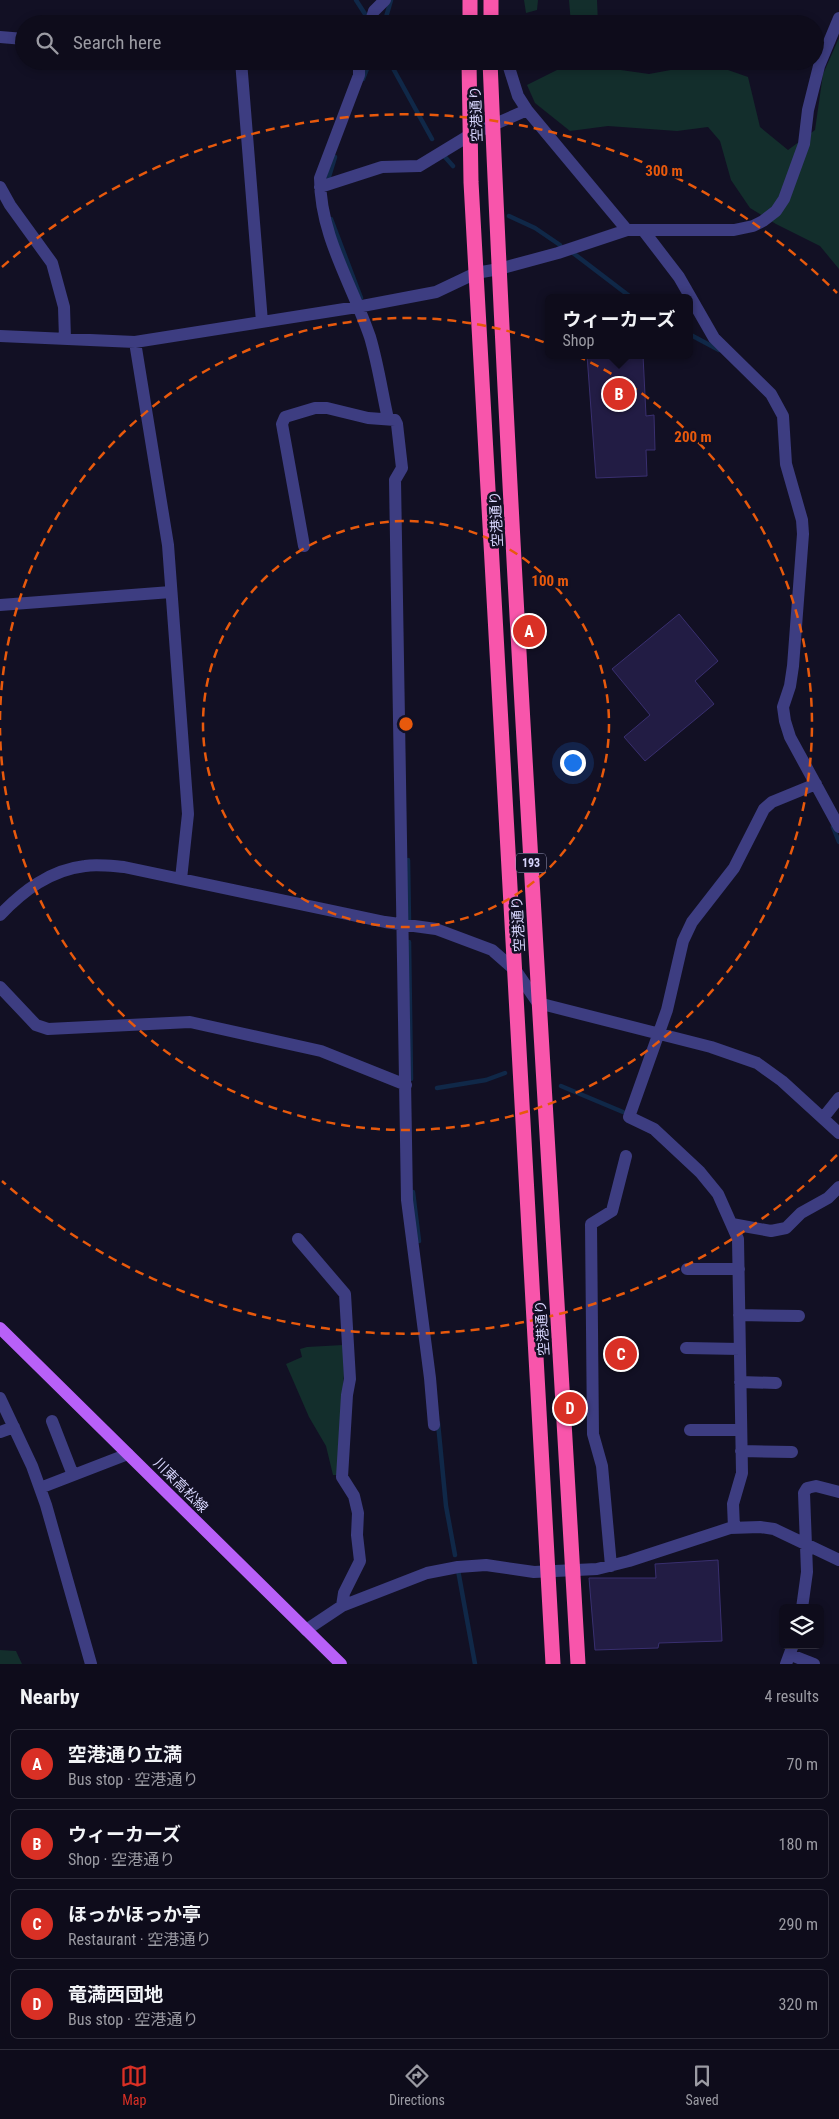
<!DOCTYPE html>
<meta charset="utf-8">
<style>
:root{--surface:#0e0c1b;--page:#171524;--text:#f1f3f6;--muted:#9b9ba3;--line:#2e2c3a;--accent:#d93025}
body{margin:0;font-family:"Roboto Condensed","Noto Sans JP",sans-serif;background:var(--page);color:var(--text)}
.controls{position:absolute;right:15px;bottom:15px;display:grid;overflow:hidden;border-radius:8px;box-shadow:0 2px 8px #0003}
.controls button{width:45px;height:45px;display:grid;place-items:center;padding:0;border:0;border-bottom:1px solid var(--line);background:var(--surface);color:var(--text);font:25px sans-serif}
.you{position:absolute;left:572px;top:762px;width:18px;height:18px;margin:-12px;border:4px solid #fff;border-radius:50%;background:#1a73e8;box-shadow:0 0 0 8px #1a73e833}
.badge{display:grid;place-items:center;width:32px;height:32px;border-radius:50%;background:var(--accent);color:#fff;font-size:16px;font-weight:700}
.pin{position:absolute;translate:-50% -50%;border:2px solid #fff;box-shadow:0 1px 5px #0006}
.popup{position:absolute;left:545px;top:294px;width:148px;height:65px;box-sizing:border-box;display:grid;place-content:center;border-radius:8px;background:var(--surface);filter:drop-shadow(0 1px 4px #0005);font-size:16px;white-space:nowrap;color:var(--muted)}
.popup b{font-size:19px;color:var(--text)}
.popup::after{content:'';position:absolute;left:50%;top:100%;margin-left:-10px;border:10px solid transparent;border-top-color:var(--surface)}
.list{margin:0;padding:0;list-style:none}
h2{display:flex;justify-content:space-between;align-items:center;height:65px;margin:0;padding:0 20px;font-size:21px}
h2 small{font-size:16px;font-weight:400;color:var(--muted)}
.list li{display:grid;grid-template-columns:32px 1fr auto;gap:15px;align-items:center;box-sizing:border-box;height:70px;margin:0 10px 10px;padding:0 10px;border:1px solid var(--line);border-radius:8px}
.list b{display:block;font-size:19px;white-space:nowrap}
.list p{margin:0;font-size:16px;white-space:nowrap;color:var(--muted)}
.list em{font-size:16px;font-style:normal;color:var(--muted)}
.icon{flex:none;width:28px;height:28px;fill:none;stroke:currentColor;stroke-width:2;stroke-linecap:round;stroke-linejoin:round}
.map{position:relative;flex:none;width:839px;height:1664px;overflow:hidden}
.search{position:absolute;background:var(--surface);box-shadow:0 2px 8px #0003;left:15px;right:15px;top:15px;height:55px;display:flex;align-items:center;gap:12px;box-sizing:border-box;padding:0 18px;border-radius:28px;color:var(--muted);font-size:19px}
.sheet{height:385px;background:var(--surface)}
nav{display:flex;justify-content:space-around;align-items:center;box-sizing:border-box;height:70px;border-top:1px solid var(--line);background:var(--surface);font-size:14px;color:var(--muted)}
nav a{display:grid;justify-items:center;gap:2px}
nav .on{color:var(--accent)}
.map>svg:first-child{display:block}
</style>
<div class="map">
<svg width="839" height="1664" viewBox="0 0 839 1664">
<rect width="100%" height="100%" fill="#121024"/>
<path fill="#132e2c" d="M 524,0 L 538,0 L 537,10 L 526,13 Z
M 569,0 L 597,0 L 598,24 L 571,24 Z
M 839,38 L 839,269 L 820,246 L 776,224 L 750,208 L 731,180 L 720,141 L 708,127 L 677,131 L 608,126 L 570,131 L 535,103 L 527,85 L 561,68 L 563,61 L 609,61 L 614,69 L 649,74 L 708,63 L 748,77 L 760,127 L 788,150 L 815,130 L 823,74 Z
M 343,1345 L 344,1372 L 339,1475 L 333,1475 L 326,1446 L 309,1417 L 286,1364 L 302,1357 L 300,1349 L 307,1347 Z
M 0,1650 L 16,1651 L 22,1664 L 0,1664 Z"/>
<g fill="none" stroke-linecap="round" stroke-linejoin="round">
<path stroke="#102848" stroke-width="4.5" d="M 356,0 L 365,14
M 384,24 L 391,0
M 389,61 L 432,139
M 363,79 L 370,61
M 445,157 L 453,166
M 327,183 L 335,157
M 509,216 L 535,228 L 560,245
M 331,219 L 361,298
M 573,253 L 632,298
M 689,334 L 719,350
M 833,827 L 839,842
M 408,860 L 409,921
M 409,942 L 411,1079
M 561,1086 L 623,1112
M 437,1088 L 486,1080 L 505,1073
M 413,1192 L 419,1241
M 438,1423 L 446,1506 L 455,1555
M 458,1570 L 475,1664"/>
</g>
<path fill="#221c44" stroke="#392f6f" d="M 587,355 L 643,355 L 646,416 L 654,415 L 655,450 L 646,450 L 647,476 L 596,478 Z
M 679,614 L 718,661 L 695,681 L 714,704 L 645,761 L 624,737 L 650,715 L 612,669 Z
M 718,1560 L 722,1641 L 659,1643 L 658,1648 L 595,1650 L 589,1578 L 656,1578 L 655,1564 Z"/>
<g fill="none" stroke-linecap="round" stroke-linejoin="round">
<path stroke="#3d3d81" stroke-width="12" d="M 370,24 L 374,11 L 385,0
M 0,37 L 24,39
M 241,61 L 262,322
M 359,61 L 359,75 L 320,178 C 320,236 352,284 370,337 C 378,364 382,392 388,419
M 507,61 L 518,96 L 527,110 L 627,230
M 0,187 L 10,205 L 52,263 L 64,307 L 65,339
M 320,187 L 382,167 L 419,166 L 470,135 L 527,110
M 643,230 L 679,277 L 714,338 L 771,394 L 783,416 L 786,464 L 802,520 L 803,534 L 793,666 L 790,686 L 783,707 L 785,721 L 790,737 L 839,827
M 0,336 L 135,342 L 357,307 L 436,292 L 476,273 L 499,269 L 558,253 L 627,230 L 734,230 L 753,226 L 763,221 L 776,211 L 784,199 L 804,144 L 808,110 L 819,66 L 839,18
M 135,342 L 168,545 L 188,814 L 181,879
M 304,546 L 282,424 L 285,417 L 315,408 L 327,408 L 368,418 L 395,420 L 397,424 L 402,468 L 395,480 L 407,1200 L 430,1378 L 434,1425
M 0,605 L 171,592
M 0,915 C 23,891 50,870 85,866 C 97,864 111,866 124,867 L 385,922 L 436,929 L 492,950 L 516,971 L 538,1003 L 711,1047 L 757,1063 L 782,1081 L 839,1133
M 0,987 L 36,1025 L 48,1029 L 190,1022 L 321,1051 L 406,1085
M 823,1118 L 839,1098
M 732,1224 L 771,1231 L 786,1228 L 801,1213 L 828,1198 L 839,1187
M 298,1239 L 345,1294 L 350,1379 L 347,1395 L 342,1477 L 354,1496 L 358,1513 L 357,1535 L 360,1561 L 344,1593 L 342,1606
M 687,1269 L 739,1269
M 739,1315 L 799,1316
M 686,1348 L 740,1349
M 740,1382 L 776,1383
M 0,1398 L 32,1466 L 46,1505 L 91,1664
M 52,1421 L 73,1475
M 690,1430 L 741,1430
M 0,1432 L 14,1427
M 741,1451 L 792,1452
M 40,1488 L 128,1454
M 734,1528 L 733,1504 L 742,1473 L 738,1239 L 718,1194 L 700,1172 L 654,1129 L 629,1117 L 667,1010 L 683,941 L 692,922 L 734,868 L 764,809 L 772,802 L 816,784
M 611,1566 L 602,1466 L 593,1434 L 591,1224 L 612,1211 L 626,1156
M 802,1608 L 807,1572 L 804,1493 L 807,1488 L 816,1486 L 839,1492
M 306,1630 L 342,1606 L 427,1573 L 458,1567 L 486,1565 L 534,1572 L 597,1569 L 629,1561 L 730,1528 L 760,1527 L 774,1529 L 839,1560
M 791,1655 L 814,1664
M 786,1664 L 793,1645"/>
<path stroke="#b860f8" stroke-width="12" d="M 0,1328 L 341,1664"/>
<path stroke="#f855ab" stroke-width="15" d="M 470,24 L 470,0
M 491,24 L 491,0
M 469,61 L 471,182 L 553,1664
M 490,61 C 512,596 548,1130 578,1664"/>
</g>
<g fill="none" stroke="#e8590c" stroke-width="2.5" stroke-dasharray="9 6">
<circle cx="406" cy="724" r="203"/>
<path d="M0 720A406 406 0 1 1 0 728"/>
<path d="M837 1155A610 610 0 0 1 2 1181M2 267A610 610 0 0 1 837 293"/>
</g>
<g text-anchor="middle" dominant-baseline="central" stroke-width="5" stroke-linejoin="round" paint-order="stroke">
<rect fill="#121024" stroke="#9c9abc" stroke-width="1" x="516" y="853.5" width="30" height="19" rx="4"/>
<g font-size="12" font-weight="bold" fill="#d7d5fd">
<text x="531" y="863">193</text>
</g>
<g font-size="14" fill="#d7d5fd" stroke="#121024">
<text transform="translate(476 114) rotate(-92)">空港通り</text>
<text transform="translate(496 519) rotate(-93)">空港通り</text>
<text transform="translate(518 924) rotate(-93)">空港通り</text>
<text transform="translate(542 1328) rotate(-94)">空港通り</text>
<text transform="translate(181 1485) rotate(45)">川東高松線</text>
</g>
</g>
<circle cx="406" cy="724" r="8" fill="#e8590c" stroke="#121024" stroke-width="2.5"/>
<g font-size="15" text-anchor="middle" font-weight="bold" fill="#e8590c" stroke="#121024" stroke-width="5" stroke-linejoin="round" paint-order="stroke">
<text x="664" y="176">300 m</text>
<text x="693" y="442">200 m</text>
<text x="550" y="586">100 m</text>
</g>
</svg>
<div class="controls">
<button><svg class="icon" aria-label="layers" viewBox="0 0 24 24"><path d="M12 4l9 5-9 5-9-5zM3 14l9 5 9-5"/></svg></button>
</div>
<div class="you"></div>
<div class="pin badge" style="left:529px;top:631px">A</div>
<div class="pin badge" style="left:619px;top:394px">B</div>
<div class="popup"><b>ウィーカーズ</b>Shop</div>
<div class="pin badge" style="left:621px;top:1354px">C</div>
<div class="pin badge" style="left:570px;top:1408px">D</div>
<div class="search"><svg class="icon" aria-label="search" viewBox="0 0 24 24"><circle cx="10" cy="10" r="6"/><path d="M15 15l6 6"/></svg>Search here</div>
</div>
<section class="sheet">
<h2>Nearby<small>4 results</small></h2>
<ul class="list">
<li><span class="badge">A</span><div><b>空港通り立満</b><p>Bus stop · 空港通り</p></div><em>70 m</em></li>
<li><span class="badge">B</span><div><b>ウィーカーズ</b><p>Shop · 空港通り</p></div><em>180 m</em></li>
<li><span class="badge">C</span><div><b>ほっかほっか亭</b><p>Restaurant · 空港通り</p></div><em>290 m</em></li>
<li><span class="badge">D</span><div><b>竜満西団地</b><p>Bus stop · 空港通り</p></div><em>320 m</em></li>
</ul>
</section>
<nav>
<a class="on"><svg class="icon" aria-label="map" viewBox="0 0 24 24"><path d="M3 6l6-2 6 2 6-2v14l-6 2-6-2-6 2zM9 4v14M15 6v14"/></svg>Map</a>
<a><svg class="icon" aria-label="directions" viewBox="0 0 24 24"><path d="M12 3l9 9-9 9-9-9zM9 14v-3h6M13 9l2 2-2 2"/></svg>Directions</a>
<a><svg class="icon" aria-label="saved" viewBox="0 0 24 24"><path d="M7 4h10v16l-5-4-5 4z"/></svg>Saved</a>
</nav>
